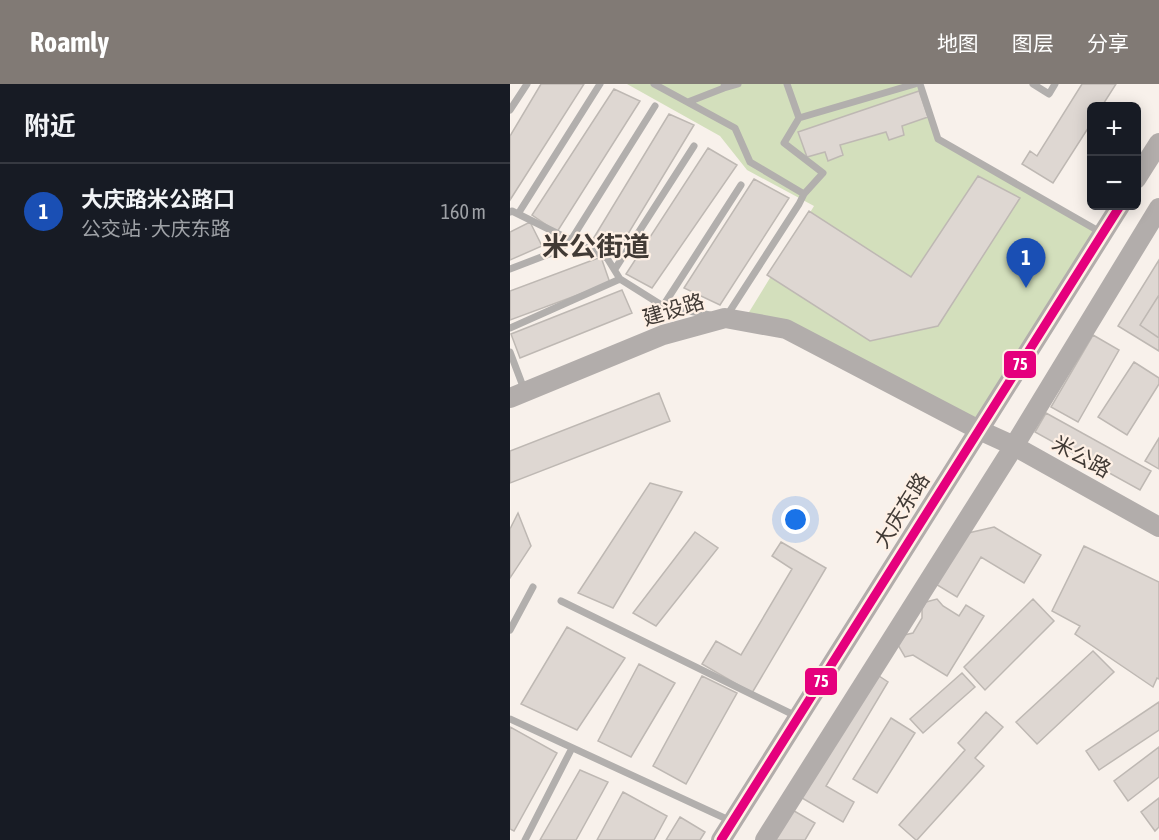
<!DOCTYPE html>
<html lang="zh">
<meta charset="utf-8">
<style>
:root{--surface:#171b24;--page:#20242c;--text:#f1f3f6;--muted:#9ea1a6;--line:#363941;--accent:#817a75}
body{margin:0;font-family:"Asap Condensed","Noto Sans SC",sans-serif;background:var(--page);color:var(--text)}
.controls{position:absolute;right:18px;top:18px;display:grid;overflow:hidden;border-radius:9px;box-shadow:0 3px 15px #0003}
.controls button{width:54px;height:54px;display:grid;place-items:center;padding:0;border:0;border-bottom:2px solid var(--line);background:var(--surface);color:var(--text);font:30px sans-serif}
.you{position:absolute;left:286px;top:436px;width:21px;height:21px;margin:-15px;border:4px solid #fff;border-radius:50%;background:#1a73e8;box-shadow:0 0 0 9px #1a73e833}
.badge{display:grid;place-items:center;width:39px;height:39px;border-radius:50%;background:var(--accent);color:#fff;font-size:20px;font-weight:700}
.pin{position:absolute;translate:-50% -50px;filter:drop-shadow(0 2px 3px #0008)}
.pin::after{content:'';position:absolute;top:32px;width:21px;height:18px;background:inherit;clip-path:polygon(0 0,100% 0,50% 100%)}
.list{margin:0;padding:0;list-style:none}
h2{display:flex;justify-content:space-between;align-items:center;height:78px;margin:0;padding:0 24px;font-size:26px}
h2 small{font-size:20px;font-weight:400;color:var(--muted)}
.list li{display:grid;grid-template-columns:39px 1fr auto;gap:18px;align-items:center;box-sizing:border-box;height:96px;padding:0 24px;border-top:2px solid var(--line)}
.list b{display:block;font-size:22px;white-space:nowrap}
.list p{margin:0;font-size:20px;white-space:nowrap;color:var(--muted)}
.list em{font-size:20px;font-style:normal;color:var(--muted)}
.map{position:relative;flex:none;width:649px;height:756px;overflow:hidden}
header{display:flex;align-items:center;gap:36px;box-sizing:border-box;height:84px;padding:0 30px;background:var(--accent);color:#fff}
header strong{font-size:28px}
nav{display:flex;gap:33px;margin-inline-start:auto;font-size:21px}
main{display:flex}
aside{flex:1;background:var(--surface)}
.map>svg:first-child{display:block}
</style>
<header>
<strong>Roamly</strong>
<nav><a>地图</a><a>图层</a><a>分享</a></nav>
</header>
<main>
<aside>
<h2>附近<small></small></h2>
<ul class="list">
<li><span class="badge" style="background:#1a4fb4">1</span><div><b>大庆路米公路口</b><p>公交站 · 大庆东路</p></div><em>160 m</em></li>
</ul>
</aside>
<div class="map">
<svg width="649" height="756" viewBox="0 0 649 756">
<rect width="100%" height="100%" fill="#f8f1eb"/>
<path fill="#d3dfbc" d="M 117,0 L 410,0 L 428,55 L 592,149 L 469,346 L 276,246 L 233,238 L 304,122 L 237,86 L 210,52 Z"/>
<path fill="#ded7d2" stroke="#beb8b3" stroke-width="1.5" d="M 31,0 L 74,0 L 0,116 L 0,52 Z
M 572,0 L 606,0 L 592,22 L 582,22 L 582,38 L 543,99 L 512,80 L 520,67 L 527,72 Z
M 104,5 L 130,17 L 47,148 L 22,131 Z
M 409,7 L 418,33 L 392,42 L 394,51 L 379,56 L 376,48 L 330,61 L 333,71 L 318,77 L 315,68 L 297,73 L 288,48 Z
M 159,30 L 184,41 L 104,173 L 80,160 Z
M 198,64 L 227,81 L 142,204 L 116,190 Z
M 468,92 L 510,114 L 428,242 L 360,257 L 257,191 L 299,127 L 401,193 Z
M 244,95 L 279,114 L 210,221 L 174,204 Z
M 20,138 L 32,162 L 0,176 L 0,148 Z
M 91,173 L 100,199 L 0,236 L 0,207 Z
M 649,176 L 649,267 L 608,242 Z
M 112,206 L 122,229 L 10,274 L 1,250 Z
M 649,211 L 649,254 L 630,241 Z
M 583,251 L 609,266 L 568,338 L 541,323 Z
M 624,278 L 649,294 L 649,300 L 617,351 L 588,333 Z
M 149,309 L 160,337 L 0,399 L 0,367 Z
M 536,329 L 641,387 L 630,406 L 525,348 Z
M 649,354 L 649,385 L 635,377 Z
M 140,399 L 172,408 L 103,524 L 68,509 Z
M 8,429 L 21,462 L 0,494 L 0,445 Z
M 484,443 L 531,471 L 514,499 L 471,473 L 447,513 L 424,499 L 454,450 Z
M 185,448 L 208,464 L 146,542 L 123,529 Z
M 271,458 L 316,484 L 242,609 L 192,580 L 206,557 L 231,571 L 282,485 L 262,472 Z
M 574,462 L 649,498 L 649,595 L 647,594 L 643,603 L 565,550 L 570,542 L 542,527 Z
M 427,515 L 433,522 L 449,532 L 456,521 L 474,532 L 437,592 L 403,571 L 395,573 L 388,561 L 394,551 L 403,549 L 412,534 L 412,525 L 416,518 Z
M 523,515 L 544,537 L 475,606 L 454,583 Z
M 57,543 L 115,574 L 67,646 L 11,620 Z
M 583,567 L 604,588 L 527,660 L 506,638 Z
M 129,580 L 165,599 L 121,673 L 88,657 Z
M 452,589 L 465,603 L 413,649 L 400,635 Z
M 366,590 L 378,598 L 316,702 L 344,718 L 333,738 L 292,714 Z
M 192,592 L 227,609 L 176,700 L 143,682 Z
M 649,618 L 649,646 L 589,686 L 576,667 Z
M 476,628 L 493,643 L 465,674 L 474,682 L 407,756 L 406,756 L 389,741 L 455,666 L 448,659 Z
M 381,634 L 405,649 L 367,709 L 343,695 Z
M 0,643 L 47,669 L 4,747 L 0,745 Z
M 649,663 L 649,693 L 618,717 L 604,697 Z
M 70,686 L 98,698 L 66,756 L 30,756 Z
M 113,708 L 157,732 L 144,756 L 87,756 Z
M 649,714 L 649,743 L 645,747 L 631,728 Z
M 279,724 L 305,739 L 295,756 L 259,756 Z
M 170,733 L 195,748 L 190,756 L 156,756 Z"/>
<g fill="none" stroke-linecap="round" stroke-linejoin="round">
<path stroke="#b2afad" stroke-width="7" d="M 144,0 L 225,44 L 240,78 L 294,110 L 289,120 L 216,233
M 277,0 L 289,34 L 405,0
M 410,0 L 428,55 L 592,149
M 523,0 L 539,10 L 545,0
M 214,2 L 214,4 L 228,0
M 178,18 L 214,4
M 0,26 L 17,0
M 289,34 L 274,59 L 313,89 L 294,110
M 0,128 L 2,127 L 97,174 L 110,195 L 153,222 L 200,231
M 8,130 L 90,0
M 0,185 L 47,167 L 61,156 L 145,22
M 105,185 L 184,62
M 153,222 L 231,101
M 0,244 L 110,195
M 0,268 L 14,305
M 51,517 L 286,632
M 0,546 L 23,503
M 0,635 L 221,737
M 15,756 L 62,664"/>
<path stroke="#b2adab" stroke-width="20" d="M 626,95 L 649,59
M 0,314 L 153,251 L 215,234 L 276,245 L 469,346 L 504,362 L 649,443
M 211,756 L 610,122
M 255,756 L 504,362 L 649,124"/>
<g stroke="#fef0e5" stroke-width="14">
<path id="bus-1" d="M 211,756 L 610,122"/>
</g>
<use href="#bus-1" stroke="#e5007d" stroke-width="9"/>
</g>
<g text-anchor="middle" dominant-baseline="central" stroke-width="4.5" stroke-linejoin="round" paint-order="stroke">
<g font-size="21" fill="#413a35" stroke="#fef0e5">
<text transform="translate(163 225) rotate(-17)">建设路</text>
<text transform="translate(572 372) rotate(29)">米公路</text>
<text transform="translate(391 426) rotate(-58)">大庆东路</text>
</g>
<g font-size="27" font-weight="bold" fill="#413a35" stroke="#fef0e5">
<text x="86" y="162">米公街道</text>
</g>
</g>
<g stroke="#fef0e5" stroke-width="2">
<rect x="493" y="266" width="34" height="29" rx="6" fill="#e5007d"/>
<rect x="294" y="583" width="34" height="29" rx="6" fill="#e5007d"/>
</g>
<g font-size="16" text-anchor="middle" font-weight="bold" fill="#fff">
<text x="510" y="286">75</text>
<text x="311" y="603">75</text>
</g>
</svg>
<div class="controls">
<button>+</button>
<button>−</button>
</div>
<div class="you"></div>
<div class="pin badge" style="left:516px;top:204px;background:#1a4fb4">1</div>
</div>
</main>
